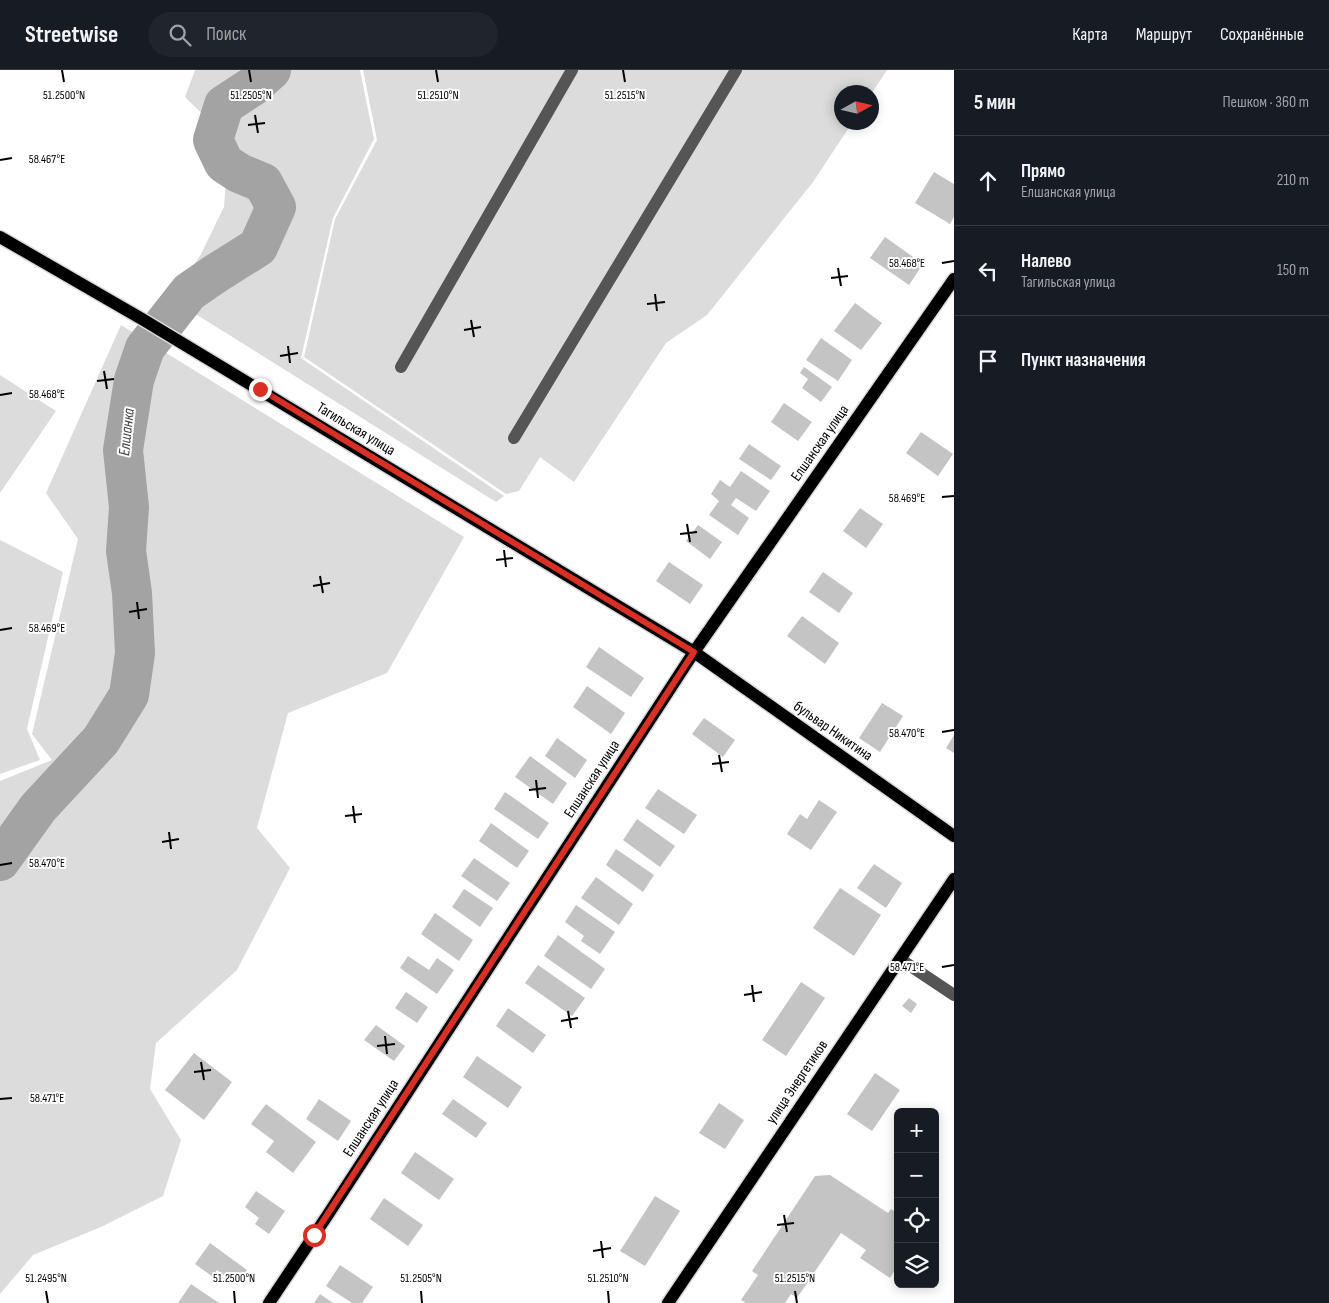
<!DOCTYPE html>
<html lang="ru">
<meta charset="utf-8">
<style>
:root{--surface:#171b24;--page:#20242c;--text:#f1f3f6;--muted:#9ea1a6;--line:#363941}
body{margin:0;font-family:"Sofia Sans Condensed",sans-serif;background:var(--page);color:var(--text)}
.controls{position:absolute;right:15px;bottom:15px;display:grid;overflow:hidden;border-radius:8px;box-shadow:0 2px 12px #0003}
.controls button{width:45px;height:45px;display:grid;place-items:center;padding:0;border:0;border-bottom:1px solid var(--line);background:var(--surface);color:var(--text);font:25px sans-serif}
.compass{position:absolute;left:834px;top:15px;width:45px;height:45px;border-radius:50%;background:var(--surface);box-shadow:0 2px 12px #0003;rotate:82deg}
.stop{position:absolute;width:15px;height:15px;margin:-11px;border:4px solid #d93025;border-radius:50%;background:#fff}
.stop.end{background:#d93025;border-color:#fff;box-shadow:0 1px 5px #0008}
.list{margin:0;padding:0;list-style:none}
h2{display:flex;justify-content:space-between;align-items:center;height:65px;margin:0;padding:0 20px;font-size:21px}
h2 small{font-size:16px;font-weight:400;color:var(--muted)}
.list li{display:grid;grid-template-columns:32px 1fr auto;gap:15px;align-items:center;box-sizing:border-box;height:90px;padding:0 20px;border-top:1px solid var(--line)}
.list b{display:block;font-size:19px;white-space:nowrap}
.list p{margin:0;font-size:16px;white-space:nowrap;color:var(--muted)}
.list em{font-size:16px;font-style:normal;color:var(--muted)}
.icon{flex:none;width:28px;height:28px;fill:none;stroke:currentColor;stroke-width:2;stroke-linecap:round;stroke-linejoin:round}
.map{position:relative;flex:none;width:954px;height:1233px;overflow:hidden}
header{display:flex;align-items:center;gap:30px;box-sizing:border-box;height:70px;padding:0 25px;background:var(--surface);border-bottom:1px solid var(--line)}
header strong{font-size:24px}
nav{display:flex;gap:28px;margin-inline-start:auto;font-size:18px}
.search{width:350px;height:45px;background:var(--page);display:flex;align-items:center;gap:12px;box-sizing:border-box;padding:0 18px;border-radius:28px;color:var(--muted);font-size:19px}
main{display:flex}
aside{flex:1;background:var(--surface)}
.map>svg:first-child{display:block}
</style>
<header>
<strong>Streetwise</strong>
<div class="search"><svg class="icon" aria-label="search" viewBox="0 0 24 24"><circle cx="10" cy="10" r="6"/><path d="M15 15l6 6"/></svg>Поиск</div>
<nav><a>Карта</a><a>Маршрут</a><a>Сохранённые</a></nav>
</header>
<main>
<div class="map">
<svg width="954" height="1233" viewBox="0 0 954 1233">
<rect width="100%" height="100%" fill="#fff"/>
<path fill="#dcdcdc" d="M 195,0 L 360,0 L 374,69 L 333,148 L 301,288 L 504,426 L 496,432 L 170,228 L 200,186 L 224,137 L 229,70 L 185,27 Z
M 363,0 L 887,0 L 872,23 L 842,22 L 842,52 L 852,53 L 813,112 L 707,245 L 666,273 L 574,412 L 540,387 L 519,421 L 506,424 L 304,287 L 335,149 L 377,70 Z
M 121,255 L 464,467 L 387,603 L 288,643 L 257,758 L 290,798 L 237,900 L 156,973 L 150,1019 L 181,1070 L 163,1126 L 101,1157 L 33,1185 L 0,1224 L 0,711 L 52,690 L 32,664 L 78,469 L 46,423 Z
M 0,305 L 56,341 L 0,423 Z
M 0,470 L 63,502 L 27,659 L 40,690 L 0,704 Z"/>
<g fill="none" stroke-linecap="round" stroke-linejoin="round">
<path stroke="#a3a3a3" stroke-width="40" d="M 0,791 L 38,738 L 101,670 L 129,625 L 135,583 L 132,523 L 126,481 L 129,437 L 123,380 L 134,310 L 145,278 L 189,222 L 215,204 L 258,177 L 276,137 L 263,113 L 239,103 L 224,93 L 213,70 L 224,35 L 253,16 L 271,0"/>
</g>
<path fill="#c4c4c4" d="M 934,102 L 954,114 L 954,147 L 950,154 L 915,133 Z
M 885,167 L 923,194 L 909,215 L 870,188 Z
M 855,233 L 882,253 L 861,280 L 834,261 Z
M 821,268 L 852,290 L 838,311 L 806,290 Z
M 804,297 L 832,317 L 821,332 L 802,318 L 808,309 L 800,303 Z
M 784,333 L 812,352 L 798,371 L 771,352 Z
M 921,362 L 953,384 L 938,406 L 906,383 Z
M 749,374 L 781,396 L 771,410 L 739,389 Z
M 741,401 L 770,421 L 756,441 L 736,428 L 731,435 L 749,448 L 738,465 L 709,445 L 719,431 L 711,424 L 720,410 L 730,417 Z
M 860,438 L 883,454 L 866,478 L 843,461 Z
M 698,455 L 722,472 L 710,489 L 686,471 Z
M 669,492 L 703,515 L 690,534 L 656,511 Z
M 823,502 L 853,523 L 839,543 L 809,522 Z
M 802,546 L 839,573 L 825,594 L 787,566 Z
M 599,577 L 644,608 L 631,627 L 586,597 Z
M 587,616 L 625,643 L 611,664 L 573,637 Z
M 882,633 L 903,646 L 880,682 L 859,668 Z
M 704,648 L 735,670 L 723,687 L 692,664 Z
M 954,665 L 954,683 L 946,678 Z
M 557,668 L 587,690 L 575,708 L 545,686 Z
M 530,686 L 567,713 L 553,734 L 515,707 Z
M 658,719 L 697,745 L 684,764 L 645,738 Z
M 505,722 L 549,753 L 538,769 L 494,739 Z
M 819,730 L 837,742 L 811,780 L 787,764 L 800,744 L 807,749 Z
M 637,749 L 675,776 L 660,797 L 623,770 Z
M 491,753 L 529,781 L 517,798 L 479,771 Z
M 616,779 L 654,805 L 643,822 L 606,795 Z
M 474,788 L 510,813 L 497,831 L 461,806 Z
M 874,794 L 902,813 L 886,838 L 857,818 Z
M 596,807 L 633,834 L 619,855 L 581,828 Z
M 840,818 L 881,845 L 854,886 L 813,858 Z
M 464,819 L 493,838 L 480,857 L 452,837 Z
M 576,835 L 615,862 L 600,884 L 581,871 L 584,866 L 565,852 Z
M 435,843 L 473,870 L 459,891 L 421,864 Z
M 558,865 L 605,899 L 591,919 L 544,886 Z
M 408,886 L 429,900 L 437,888 L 454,900 L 437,924 L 400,898 Z
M 538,895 L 585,928 L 572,946 L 525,913 Z
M 801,912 L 825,928 L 786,986 L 762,970 Z
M 406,922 L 428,937 L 417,953 L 395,938 Z
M 909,928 L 917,934 L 911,943 L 902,936 Z
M 508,938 L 546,965 L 533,983 L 496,956 Z
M 376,955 L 405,976 L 394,991 L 364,970 Z
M 194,983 L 232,1012 L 204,1050 L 165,1020 Z
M 477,986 L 522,1017 L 508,1038 L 463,1007 Z
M 875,1003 L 900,1020 L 872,1061 L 847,1044 Z
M 319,1029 L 351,1051 L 338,1071 L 306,1049 Z
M 453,1029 L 487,1053 L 476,1068 L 442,1044 Z
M 719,1033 L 744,1050 L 725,1079 L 699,1063 Z
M 266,1034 L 316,1072 L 293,1103 L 266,1082 L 274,1071 L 251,1054 Z
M 415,1082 L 454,1109 L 439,1130 L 401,1103 Z
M 830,1105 L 888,1143 L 891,1139 L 898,1144 L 898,1195 L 890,1208 L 860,1188 L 866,1180 L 841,1163 L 797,1228 L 791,1224 L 785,1233 L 746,1233 L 741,1230 L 758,1205 L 752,1201 L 815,1106 Z
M 256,1121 L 285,1141 L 269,1164 L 255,1154 L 259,1148 L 245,1137 Z
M 655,1126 L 680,1141 L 645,1196 L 620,1181 Z
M 384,1128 L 423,1155 L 408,1176 L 370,1149 Z
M 210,1173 L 247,1200 L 237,1215 L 217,1200 L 213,1207 L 195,1194 Z
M 340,1195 L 373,1217 L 362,1233 L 352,1233 L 326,1216 Z
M 191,1214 L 219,1233 L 178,1233 Z
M 320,1224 L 333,1233 L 314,1233 Z"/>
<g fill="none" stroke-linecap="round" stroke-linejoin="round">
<g stroke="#dbdbdb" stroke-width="15">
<path id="major" d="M 0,167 L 142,249 L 694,582 L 954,766
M 269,1233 L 327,1146 L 694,582 L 954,209
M 668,1233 L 954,809"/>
</g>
<path stroke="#555" stroke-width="12" d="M 401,297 L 572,0
M 514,368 L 736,0
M 900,889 L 954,925"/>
<use href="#major" stroke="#000" stroke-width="12"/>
</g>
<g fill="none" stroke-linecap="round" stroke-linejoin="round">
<path stroke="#d93025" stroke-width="6" d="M 260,319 L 694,582 L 314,1165"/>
</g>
<path fill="none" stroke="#000" stroke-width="2" d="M 62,0 L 64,12M 249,0 L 251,12M 436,0 L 438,12M 623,0 L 625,12M 255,45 L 258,63M 248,55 L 265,53M 0,90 L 12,88M 942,193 L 954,191M 838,198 L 841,216M 831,208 L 848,206M 655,224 L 657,241M 647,234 L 665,232M 471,250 L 474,267M 464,260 L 481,257M 288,276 L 290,293M 280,286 L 298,283M 104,301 L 107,319M 97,311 L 114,309M 0,325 L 12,323M 942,427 L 954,426M 687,454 L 690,472M 680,464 L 697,462M 504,480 L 506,497M 496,490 L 513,488M 320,506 L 323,523M 313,516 L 330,513M 137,532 L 139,549M 129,542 L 147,539M 0,560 L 12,558M 942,662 L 954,660M 719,685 L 722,702M 712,694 L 729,692M 536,710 L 538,728M 529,720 L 546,718M 353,736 L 355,753M 345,746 L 362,744M 169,762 L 171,779M 162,772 L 179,769M 0,795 L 12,793M 942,897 L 954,895M 752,915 L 754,932M 744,925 L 762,922M 568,941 L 571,958M 561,951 L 578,948M 385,966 L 387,984M 377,976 L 395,974M 201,992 L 204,1010M 194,1002 L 211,1000M 0,1029 L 12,1028M 784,1145 L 787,1162M 777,1155 L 794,1153M 601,1171 L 603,1188M 593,1181 L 611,1178M 46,1221 L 48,1233M 234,1221 L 235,1233M 421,1221 L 422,1233M 608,1221 L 609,1233M 795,1221 L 797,1233"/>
<g text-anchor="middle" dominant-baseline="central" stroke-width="4" stroke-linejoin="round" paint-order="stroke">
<g font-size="15" fill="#000" stroke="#fff">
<text transform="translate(356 359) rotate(31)">Тагильская улица</text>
<text transform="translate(820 373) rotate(-55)">Елшанская улица</text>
<text transform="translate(833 661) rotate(35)">бульвар Никитина</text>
<text transform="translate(592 709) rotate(-57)">Елшанская улица</text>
<text transform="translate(797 1012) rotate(-56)">улица Энергетиков</text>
<text transform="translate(371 1048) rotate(-57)">Елшанская улица</text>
</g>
<g font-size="16" font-style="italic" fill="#444" stroke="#fff">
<text transform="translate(127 362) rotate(-84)">Елшанка</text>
</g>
</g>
<g font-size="12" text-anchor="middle" fill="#000" stroke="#fff" stroke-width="4" stroke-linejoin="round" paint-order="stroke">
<text x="64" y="29">51.2500°N</text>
<text x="251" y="29">51.2505°N</text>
<text x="438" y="29">51.2510°N</text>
<text x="625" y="29">51.2515°N</text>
<text x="47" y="93">58.467°E</text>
<text x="907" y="197">58.468°E</text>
<text x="47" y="328">58.468°E</text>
<text x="907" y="432">58.469°E</text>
<text x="47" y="562">58.469°E</text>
<text x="907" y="667">58.470°E</text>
<text x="47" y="797">58.470°E</text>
<text x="907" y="901">58.471°E</text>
<text x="47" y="1032">58.471°E</text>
<text x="46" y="1212">51.2495°N</text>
<text x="234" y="1212">51.2500°N</text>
<text x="421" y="1212">51.2505°N</text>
<text x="608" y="1212">51.2510°N</text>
<text x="795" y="1212">51.2515°N</text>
</g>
</svg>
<div class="controls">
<button>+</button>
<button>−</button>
<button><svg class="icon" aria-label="locate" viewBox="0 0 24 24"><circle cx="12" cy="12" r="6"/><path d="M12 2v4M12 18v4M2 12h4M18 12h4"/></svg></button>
<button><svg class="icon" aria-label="layers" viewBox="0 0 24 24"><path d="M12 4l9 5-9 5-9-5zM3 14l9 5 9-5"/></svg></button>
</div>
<svg class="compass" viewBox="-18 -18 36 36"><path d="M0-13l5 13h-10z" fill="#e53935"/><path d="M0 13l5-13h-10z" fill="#9ea1a6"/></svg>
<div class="stop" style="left:314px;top:1165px"></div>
<div class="stop end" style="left:260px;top:319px"></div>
</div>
<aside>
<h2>5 мин<small>Пешком · 360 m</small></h2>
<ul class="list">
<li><svg class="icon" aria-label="ahead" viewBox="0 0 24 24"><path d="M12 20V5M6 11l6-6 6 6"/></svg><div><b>Прямо</b><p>Елшанская улица</p></div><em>210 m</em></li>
<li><svg class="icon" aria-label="left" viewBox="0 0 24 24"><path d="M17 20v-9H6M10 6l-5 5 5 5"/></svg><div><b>Налево</b><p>Тагильская улица</p></div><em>150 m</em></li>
<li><svg class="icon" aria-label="arrive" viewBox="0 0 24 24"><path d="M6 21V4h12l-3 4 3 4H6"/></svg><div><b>Пункт назначения</b></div></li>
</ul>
</aside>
</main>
